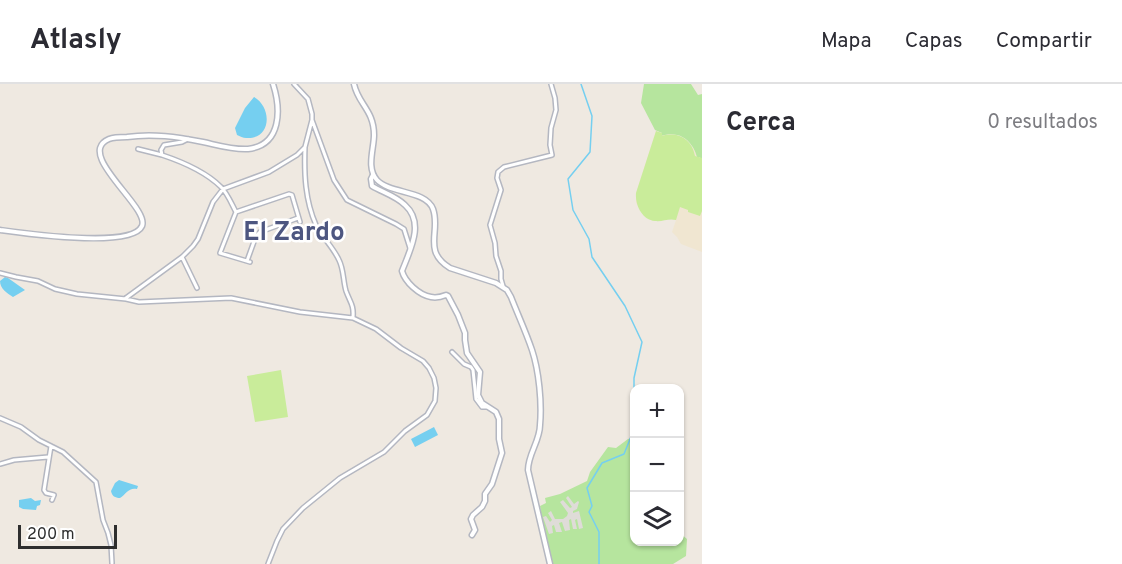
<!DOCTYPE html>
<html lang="es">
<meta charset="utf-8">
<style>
:root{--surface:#fff;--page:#f7f7f7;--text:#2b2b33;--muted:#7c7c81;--line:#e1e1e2}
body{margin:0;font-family:Overpass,sans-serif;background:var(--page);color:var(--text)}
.controls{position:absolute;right:18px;bottom:18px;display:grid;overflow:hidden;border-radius:12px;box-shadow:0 2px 4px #0004}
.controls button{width:54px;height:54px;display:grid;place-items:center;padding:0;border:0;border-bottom:2px solid var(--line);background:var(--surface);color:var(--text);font:30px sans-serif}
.scale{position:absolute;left:18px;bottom:15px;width:99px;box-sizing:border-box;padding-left:6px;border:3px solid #2e2e2e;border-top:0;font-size:16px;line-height:21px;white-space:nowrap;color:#2e2e2e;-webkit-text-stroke:4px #fff;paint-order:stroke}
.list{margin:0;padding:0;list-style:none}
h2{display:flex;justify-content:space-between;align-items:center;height:78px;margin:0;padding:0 24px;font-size:26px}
h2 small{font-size:20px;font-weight:400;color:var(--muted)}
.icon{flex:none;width:33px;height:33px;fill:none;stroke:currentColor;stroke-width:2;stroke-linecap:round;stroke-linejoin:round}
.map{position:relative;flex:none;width:702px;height:480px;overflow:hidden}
header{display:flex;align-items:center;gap:36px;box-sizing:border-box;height:84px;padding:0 30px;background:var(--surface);border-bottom:2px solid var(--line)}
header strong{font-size:28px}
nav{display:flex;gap:33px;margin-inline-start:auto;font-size:21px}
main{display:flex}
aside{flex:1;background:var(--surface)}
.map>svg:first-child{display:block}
</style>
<header>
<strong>Atlasly</strong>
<nav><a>Mapa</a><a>Capas</a><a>Compartir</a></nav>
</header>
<main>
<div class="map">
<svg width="702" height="480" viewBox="0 0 702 480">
<rect width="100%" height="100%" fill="#efe9e1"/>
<path fill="#f0e6d1" d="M 656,47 L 702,68 L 702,168 L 681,160 L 677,153 L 672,148 L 676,136 L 670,134 L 656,137 L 651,136 L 646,133 L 636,119 L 636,109 Z"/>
<path fill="#b6e59e" d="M 644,0 L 691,0 L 698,11 L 702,10 L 702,75 L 699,73 L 700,80 C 697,75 696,67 692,62 C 685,51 673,48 661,52 L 662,49 L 655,46 L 641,19 Z
M 634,354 L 634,458 L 680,458 L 680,449 L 687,455 L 686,472 L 673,480 L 551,480 L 543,442 L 540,422 L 546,419 L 545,414 L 560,410 L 587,397 L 590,388 L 608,363 L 616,364 L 628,355 Z"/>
<path fill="#c9ec9a" d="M 656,47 L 662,49 L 662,52 C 678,47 692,55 695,72 L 702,74 L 702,127 L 700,132 L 688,128 L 688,126 L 680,123 L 676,136 C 668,134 663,138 655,137 C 642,136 635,121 636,109 Z
M 281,286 L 288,333 L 255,338 L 247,292 Z"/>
<path fill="#dfdcd8" d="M 568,412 L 574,420 L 578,417 L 579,418 L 577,425 L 573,427 L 573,429 L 579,427 L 583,444 L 579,445 L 577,435 L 575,436 L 577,445 L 573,445 L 571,435 L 569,436 L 570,446 L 565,447 L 562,438 L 559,439 L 562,448 L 556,448 L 554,441 L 552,442 L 553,449 L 549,450 L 543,433 L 546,432 L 550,438 L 552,436 L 548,429 L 551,427 L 555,435 L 563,435 L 567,432 L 568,429 L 560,418 L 563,416 L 570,424 L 572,423 L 566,414 Z"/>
<path fill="#75cff0" d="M 254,13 C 273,24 271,56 246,54 C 243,54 240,52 237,51 L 235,44 L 245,24 Z
M 5,193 L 8,194 L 25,206 L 13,213 C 7,209 0,205 0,197 Z
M 434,343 L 438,351 L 415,363 L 411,355 Z
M 119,396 L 138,402 L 137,405 C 129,403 126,410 120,414 C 115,414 112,412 111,407 L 115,399 Z
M 31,414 L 35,417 L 41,416 L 40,421 L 37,422 L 36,426 L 23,425 L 19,423 L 19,416 Z"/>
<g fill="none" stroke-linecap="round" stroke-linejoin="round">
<path stroke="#75cff0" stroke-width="1.5" d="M 581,0 L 592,32 L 590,68 L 568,95 L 573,126 L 589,155 L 592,173 L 625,222 L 642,258 L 634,294 L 634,336
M 599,480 L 599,448 L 589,428 L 592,422 L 587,404 L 602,379 L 624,370 L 634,345"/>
<g stroke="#b4b7c1" stroke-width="6">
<path id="minor" d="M 312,36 L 334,96 L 347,116 L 396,140 L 404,145 L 410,164
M 188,55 L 182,58 L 164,61 L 161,66 L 162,71 C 183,78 205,87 221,103 C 228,110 232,121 236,128
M 305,63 C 304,90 305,116 316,141 C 322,153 333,163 339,176 C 344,186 343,197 346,207 C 350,218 354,221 353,233
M 138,65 L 162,71
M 182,173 L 197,204
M 247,177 L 256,152 L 260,148 L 298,134
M 250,178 L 220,169 L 236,128 L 289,110 L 292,111 L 300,138
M 0,189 L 16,193 L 38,197 L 55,205 L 77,210 L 126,215 L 139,218 L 231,214 L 300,228 L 353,234 L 376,245 L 401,264 L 423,277 L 429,284 L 434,294 L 436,304 L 435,317 L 427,331 L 405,347 L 384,368 L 340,394 L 303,424 L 283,445 L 277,457 L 268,480
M 503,202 L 501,195 L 501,187 L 496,172 L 495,159 L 490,141 L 501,106 L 497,94 L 498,88 L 504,83 L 552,71 L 550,61 L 551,44 L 556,26 L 555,14 L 551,0
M 126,214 L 182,173 L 193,162 L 198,155 L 213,118 L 223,105 L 269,88 L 297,71 L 305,63 L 312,36 L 312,30 L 308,15 L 294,0
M 452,268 L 464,280 L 471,283 L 473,286 L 476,315 L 482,323 L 486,323
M 0,334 L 21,343 L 39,356 L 63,368 L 96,398 L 103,436 L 108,449 L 111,461 L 112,479
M 51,362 L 44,406 L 46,409 L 54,411 L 52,416
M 0,380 L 14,376 L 48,373"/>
</g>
<g stroke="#b4b7c1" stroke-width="7">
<path id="tertiary" d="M 373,91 L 371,95 L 372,102 C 382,108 396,112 405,121 C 425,139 410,166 402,187 C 405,198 419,211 431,213 C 436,214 441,213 446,211 L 448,212 L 458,231 L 465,249 L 465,256 L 467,269 L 480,288 L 478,311 L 482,319 L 496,328 L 499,335 L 499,355 L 502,369 L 492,400 L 485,410 L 485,417 L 482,423 L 473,431 L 471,435 L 475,446 L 472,451
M 0,146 C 22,149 132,165 142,142 C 150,123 74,70 109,55 C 114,53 121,53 127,53 C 153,49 177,53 203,58 C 217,61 233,66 248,65 C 282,61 281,25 273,0"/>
</g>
<g stroke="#b4b7c1" stroke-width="7">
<path id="secondary" d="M 354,0 C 358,20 374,26 374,51 C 374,65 366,84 377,96 C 390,110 426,106 433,125 C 441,147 422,167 450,184 L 496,199 L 507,206 L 511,213 C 518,231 526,248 532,266 C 539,287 542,319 540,341 C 540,357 528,370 528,386 L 550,480"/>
</g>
<use href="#minor" stroke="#fff" stroke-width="3"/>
<use href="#tertiary" stroke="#fff" stroke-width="4"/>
<use href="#secondary" stroke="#fff" stroke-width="4"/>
</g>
<g text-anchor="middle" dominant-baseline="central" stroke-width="5" stroke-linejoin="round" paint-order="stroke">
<g font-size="26" font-weight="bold" fill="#4d5680" stroke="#fff">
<text x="294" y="149">El Zardo</text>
</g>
</g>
</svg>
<div class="controls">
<button>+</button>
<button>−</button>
<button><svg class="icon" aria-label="layers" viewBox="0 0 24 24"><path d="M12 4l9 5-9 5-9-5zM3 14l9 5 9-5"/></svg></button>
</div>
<div class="scale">200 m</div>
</div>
<aside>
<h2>Cerca<small>0 resultados</small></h2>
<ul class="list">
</ul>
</aside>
</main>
